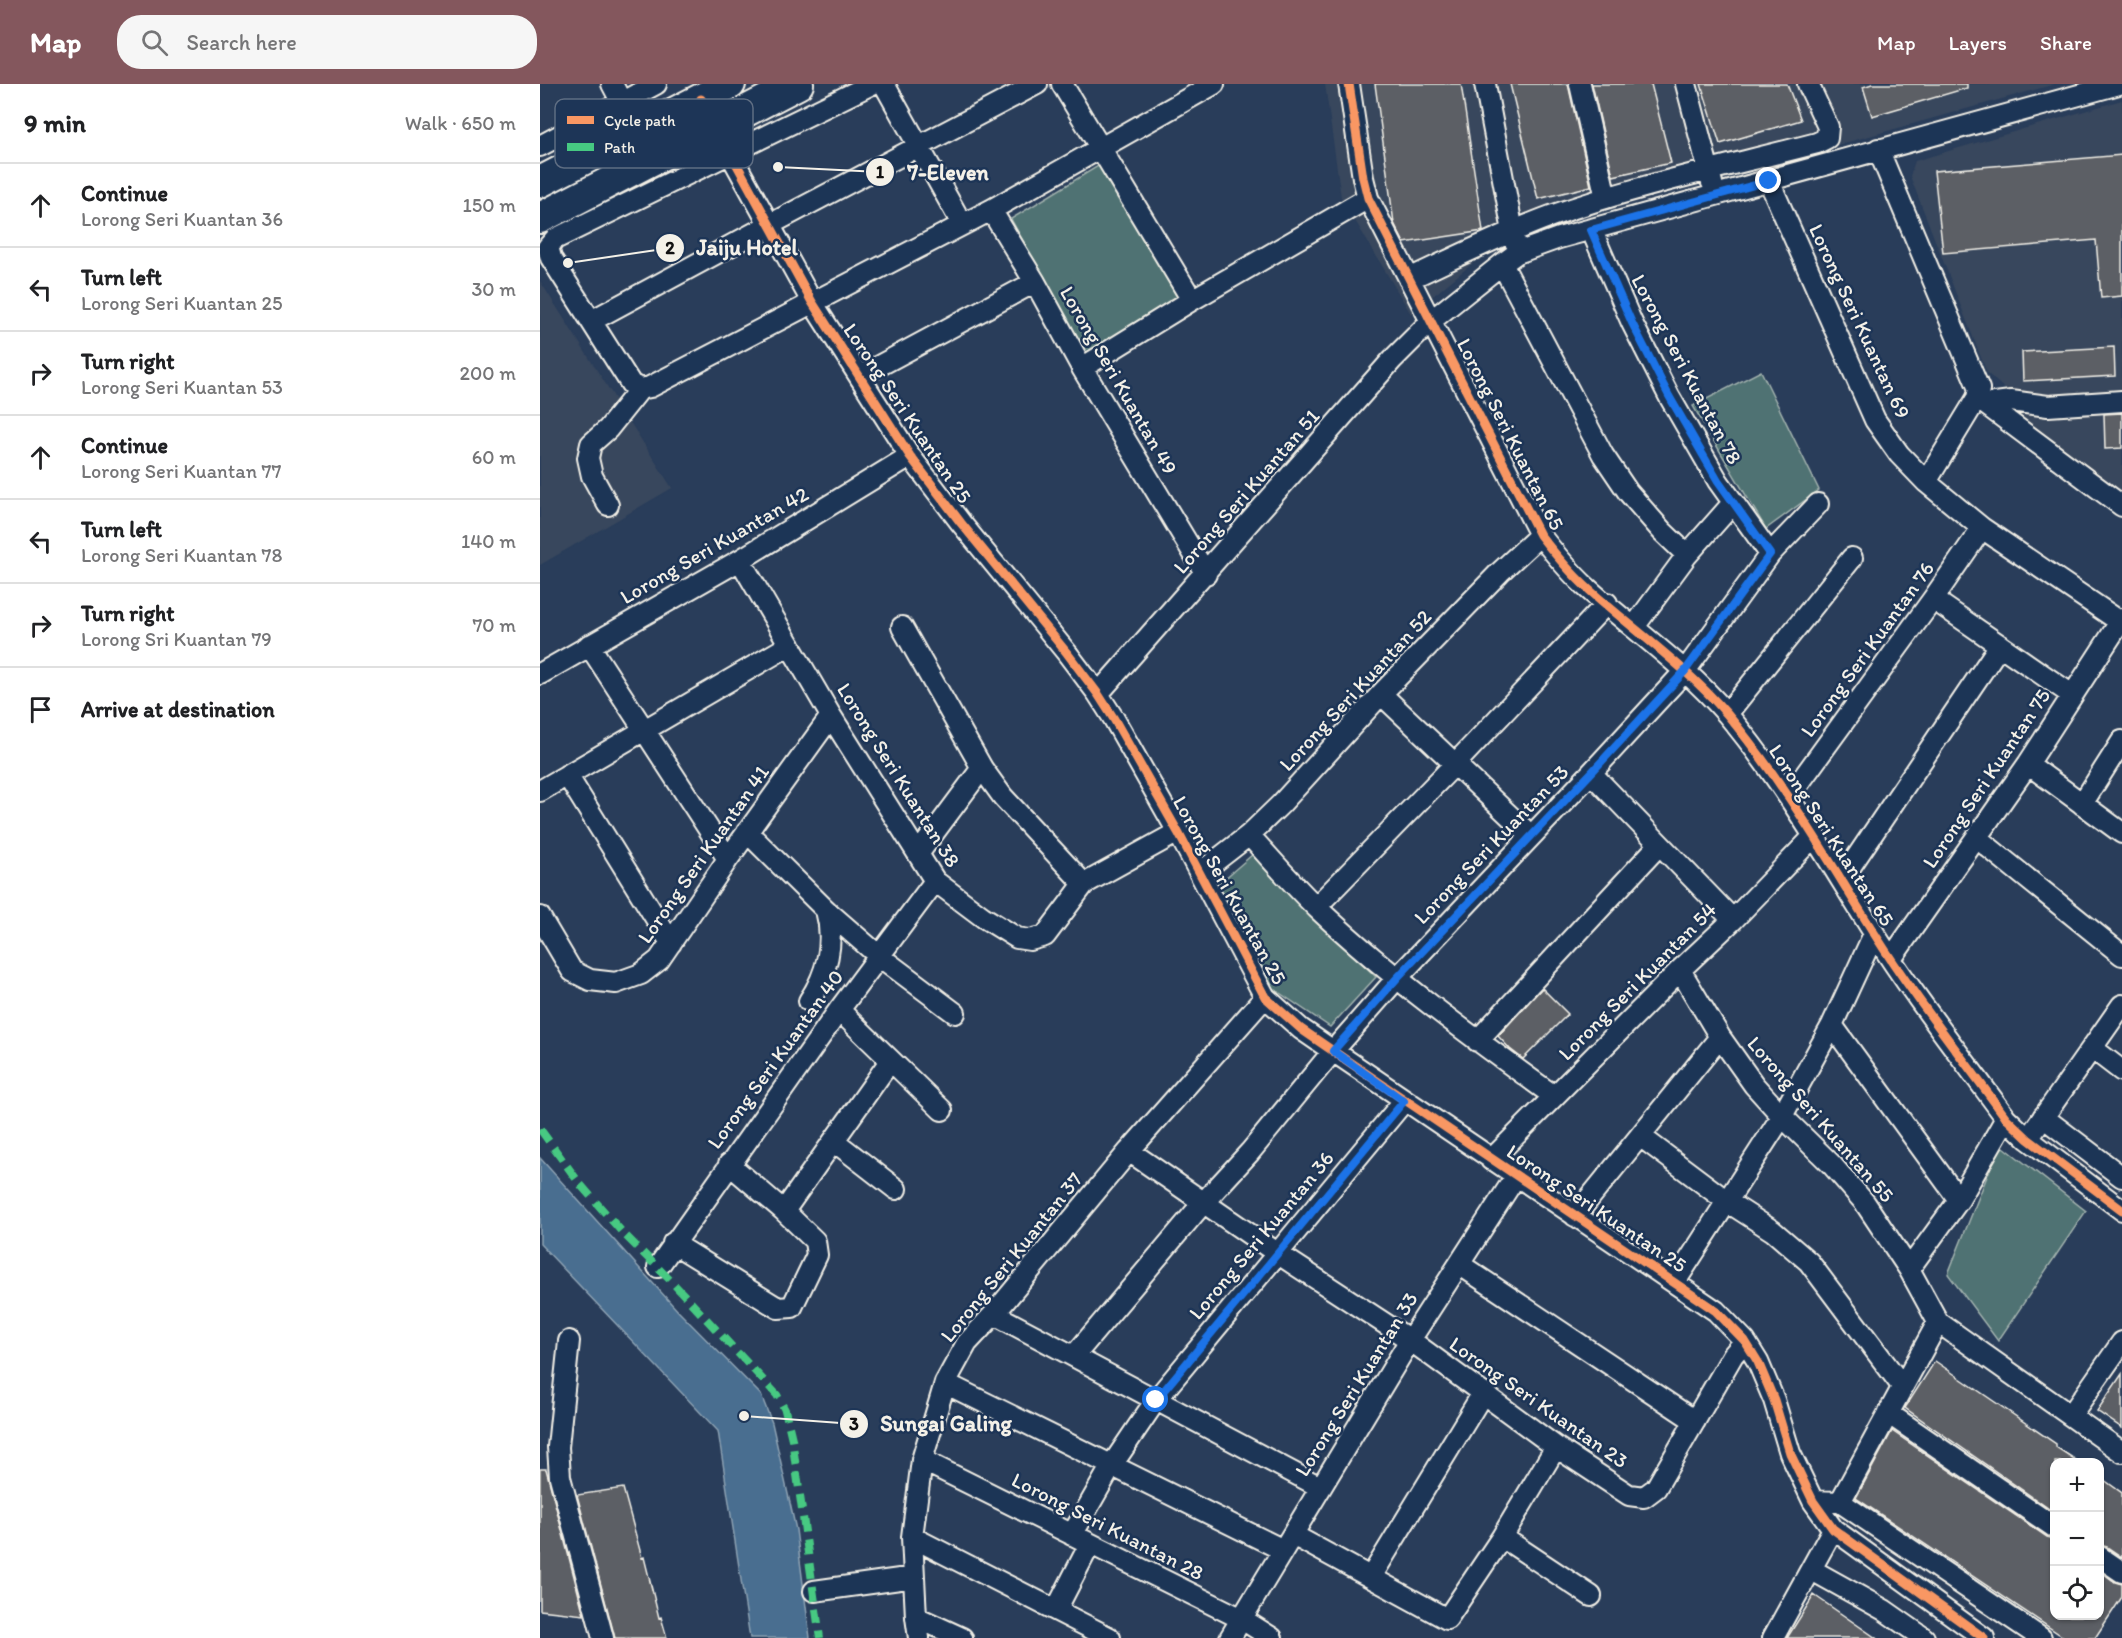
<!DOCTYPE html>
<meta charset="utf-8">
<style>
:root{--surface:#fff;--page:#f6f6f6;--text:#202124;--muted:#757577;--line:#e0e0e0;--accent:#84575d}
body{margin:0;font-family:Itim,sans-serif;background:var(--page);color:var(--text)}
.controls{position:absolute;right:18px;bottom:18px;display:grid;overflow:hidden;border-radius:12px;box-shadow:0 2px 4px #0004}
.controls button{width:54px;height:54px;display:grid;place-items:center;padding:0;border:0;border-bottom:2px solid var(--line);background:var(--surface);color:var(--text);font:30px sans-serif}
.stop{position:absolute;width:18px;height:18px;margin:-14px;border:4px solid #1a73e8;border-radius:50%;background:#fff}
.stop.end{background:#1a73e8;border-color:#fff;box-shadow:0 2px 6px #0008}
.list{margin:0;padding:0;list-style:none}
h2{display:flex;justify-content:space-between;align-items:center;height:78px;margin:0;padding:0 24px;font-size:26px}
h2 small{font-size:20px;font-weight:400;color:var(--muted)}
.list li{display:grid;grid-template-columns:39px 1fr auto;gap:18px;align-items:center;box-sizing:border-box;height:84px;padding:0 24px;border-top:2px solid var(--line)}
.list b{display:block;font-size:22px;white-space:nowrap}
.list p{margin:0;font-size:20px;white-space:nowrap;color:var(--muted)}
.list em{font-size:20px;font-style:normal;color:var(--muted)}
.icon{flex:none;width:33px;height:33px;fill:none;stroke:currentColor;stroke-width:2;stroke-linecap:round;stroke-linejoin:round}
.map{position:relative;flex:none;width:1582px;height:1554px;overflow:hidden}
header{display:flex;align-items:center;gap:36px;box-sizing:border-box;height:84px;padding:0 30px;background:var(--accent);color:#fff}
header strong{font-size:28px}
nav{display:flex;gap:33px;margin-inline-start:auto;font-size:21px}
.search{width:420px;height:54px;background:var(--page);display:flex;align-items:center;gap:15px;box-sizing:border-box;padding:0 21px;border-radius:24px;color:var(--muted);font-size:22px}
main{display:flex}
aside{flex:1;background:var(--surface)}
.map>svg:first-child{display:block}
</style>
<header>
<strong>Map</strong>
<div class="search"><svg class="icon" aria-label="search" viewBox="0 0 24 24"><circle cx="10" cy="10" r="6"/><path d="M15 15l6 6"/></svg>Search here</div>
<nav><a>Map</a><a>Layers</a><a>Share</a></nav>
</header>
<main>
<aside>
<h2>9 min<small>Walk · 650 m</small></h2>
<ul class="list">
<li><svg class="icon" aria-label="ahead" viewBox="0 0 24 24"><path d="M12 20V5M6 11l6-6 6 6"/></svg><div><b>Continue</b><p>Lorong Seri Kuantan 36</p></div><em>150 m</em></li>
<li><svg class="icon" aria-label="left" viewBox="0 0 24 24"><path d="M17 20v-9H6M10 6l-5 5 5 5"/></svg><div><b>Turn left</b><p>Lorong Seri Kuantan 25</p></div><em>30 m</em></li>
<li><svg class="icon" aria-label="right" viewBox="0 0 24 24"><path d="M7 20v-9h11M14 6l5 5-5 5"/></svg><div><b>Turn right</b><p>Lorong Seri Kuantan 53</p></div><em>200 m</em></li>
<li><svg class="icon" aria-label="ahead" viewBox="0 0 24 24"><path d="M12 20V5M6 11l6-6 6 6"/></svg><div><b>Continue</b><p>Lorong Seri Kuantan 77</p></div><em>60 m</em></li>
<li><svg class="icon" aria-label="left" viewBox="0 0 24 24"><path d="M17 20v-9H6M10 6l-5 5 5 5"/></svg><div><b>Turn left</b><p>Lorong Seri Kuantan 78</p></div><em>140 m</em></li>
<li><svg class="icon" aria-label="right" viewBox="0 0 24 24"><path d="M7 20v-9h11M14 6l5 5-5 5"/></svg><div><b>Turn right</b><p>Lorong Sri Kuantan 79</p></div><em>70 m</em></li>
<li><svg class="icon" aria-label="arrive" viewBox="0 0 24 24"><path d="M6 21V4h12l-3 4 3 4H6"/></svg><div><b>Arrive at destination</b></div></li>
</ul>
</aside>
<div class="map">
<svg width="1582" height="1554" viewBox="0 0 1582 1554">
<rect width="100%" height="100%" fill="#293d5a"/>
<filter id="ink" filterUnits="userSpaceOnUse"><feTurbulence type="fractalNoise" baseFrequency=".0167" numOctaves="2"/><feDisplacementMap in="SourceGraphic" scale="12" xChannelSelector="R" yChannelSelector="G"/><feConvolveMatrix kernelMatrix="1 2 1 2 8 2 1 2 1" color-interpolation-filters="sRGB"/></filter>
<g filter="url(#ink)">
<path fill="#38475d" d="M 785,0 L 1515,0 L 1069,125 L 950,165 L 871,230 L 801,113 Z
M 1582,16 L 1582,415 L 1465,330 L 1473,312 L 1447,289 L 1370,92 L 1375,77 Z
M 0,197 L 132,404 L 0,481 Z"/>
<path fill="#507273" stroke="#a2b2ae" stroke-width="1.5" d="M 563,79 L 640,214 L 548,274 L 471,135 Z
M 1221,287 L 1279,406 L 1226,445 L 1153,322 Z
M 712,771 L 836,893 L 790,943 L 725,899 L 676,802 Z
M 1460,1060 L 1546,1127 L 1458,1257 L 1408,1190 Z"/>
<path fill="#496e90" stroke="#8da2b3" stroke-width="1.5" d="M 0,1074 L 138,1227 L 221,1311 L 232,1339 L 256,1446 L 270,1554 L 210,1554 L 178,1347 L 0,1160 Z"/>
<path fill="#5b5e65" stroke="#f4f1e8" stroke-width="1.5" d="M 835,0 L 921,0 L 943,147 L 864,159 L 854,139 Z
M 970,0 L 1028,0 L 1051,102 L 998,115 Z
M 1052,0 L 1111,0 L 1131,79 L 1073,92 Z
M 1161,0 L 1247,0 L 1261,36 L 1180,60 Z
M 1332,0 L 1427,0 L 1427,4 L 1332,32 L 1323,3 Z
M 1582,71 L 1582,212 L 1561,214 L 1556,156 L 1403,169 L 1394,87 Z
M 1574,263 L 1575,292 L 1483,297 L 1482,268 Z
M 1582,329 L 1582,364 L 1565,365 L 1564,330 Z
M 1002,904 L 1028,930 L 983,975 L 970,965 L 958,952 Z
M 1395,1277 L 1516,1360 L 1516,1363 L 1539,1378 L 1515,1378 L 1515,1429 L 1365,1324 Z
M 1582,1290 L 1582,1344 L 1557,1327 Z
M 1352,1347 L 1507,1453 L 1515,1455 L 1515,1532 L 1560,1532 L 1560,1487 L 1575,1498 L 1582,1500 L 1582,1513 L 1555,1554 L 1525,1554 L 1316,1414 Z
M 0,1385 L 6,1385 L 44,1531 L 0,1526 Z
M 1560,1393 L 1582,1409 L 1582,1473 L 1567,1463 L 1560,1461 Z
M 83,1404 L 102,1474 L 104,1473 L 119,1534 L 121,1533 L 127,1554 L 75,1554 L 37,1411 Z
M 1274,1511 L 1336,1554 L 1247,1554 Z"/>
<g fill="none" stroke-linecap="round" stroke-linejoin="round">
<g stroke="#f4f1e8" stroke-width="24">
<path id="minor" d="M 72,0 L 82,19
M 332,0 L 15,155 L 8,163 L 11,174 L 91,300 L 100,305 L 110,303 L 451,126 L 674,0
M 344,0 L 422,140
M 522,0 L 652,216
M 809,0 L 823,94 L 828,114 L 1000,451 C 1014,469 1028,486 1045,502 C 1092,545 1145,581 1187,630 C 1244,698 1287,774 1334,849 C 1374,913 1422,973 1466,1034 L 1488,1055 L 1582,1126
M 945,0 L 975,158
M 1040,0 L 1066,114
M 1146,0 L 1172,99
M 170,33 L 272,218 L 370,372 L 421,439 L 527,569 L 558,610 L 574,635 L 638,748 L 725,913 L 761,945 L 793,967 L 1176,1227 L 1205,1257 L 1218,1278 L 1234,1316 L 1250,1369 L 1273,1417 L 1293,1445 L 1444,1554
M 0,62 L 116,0
M 1338,65 L 1439,305 L 1437,314 L 1386,398
M 1229,97 L 1335,336 L 1359,370 L 1386,398 L 1442,444 L 1582,539
M 451,126 L 495,198 L 542,284 L 666,490
M 1051,145 L 1092,239 L 1129,312 L 1178,397 L 1230,470
M 962,180 L 1063,371 L 1088,408 L 1122,447 L 1147,471
M 869,195 C 916,173 962,150 1011,132 C 1098,101 1189,82 1277,59 L 1287,54 L 1288,43 L 1268,0
M 51,237 L 229,141 L 497,0
M 542,284 L 652,216 L 828,114
M 320,292 L 495,198
M 1437,314 L 1582,422
M 1447,320 L 1471,317 L 1508,322 L 1582,317
M 68,421 L 52,392 L 48,374 L 51,360 L 68,345 L 100,305
M 200,476 L 291,632 L 395,797 L 443,833 L 477,854 L 490,856 L 505,852 L 544,800 L 638,748
M 1393,515 L 1532,611
M 362,543 L 442,684 L 463,713 L 544,800
M 1094,543 L 1147,471 L 1193,419
M 49,561 L 188,775
M 0,590 L 200,476 L 370,372
M 558,610 L 852,276 L 892,236 L 962,180 L 977,169 L 1019,154 L 1579,0
M 841,610 L 991,752
M 1187,630 L 1312,474
M 1488,680 L 1582,749
M 1051,689 L 1193,836
M 27,691 L 131,859
M 0,707 L 250,561
M 1249,713 L 1393,515 L 1442,444
M 1542,720 L 1582,657
M 207,748 L 286,826 L 339,872 L 415,929
M 709,751 C 732,776 754,802 778,825 C 851,894 933,954 1014,1012
M 1437,754 L 1582,871
M 378,770 L 442,684
M 660,789 L 709,751 L 741,720 L 841,610 L 960,488 L 1000,451
M 1302,795 L 1460,561
M 776,823 L 915,680 L 1067,519
M 0,833 L 32,887 L 50,896 L 76,899 L 101,890 L 119,876 L 188,775 L 291,632
M 1351,875 L 1488,680 L 1582,535
M 1140,886 L 1180,953 L 1214,1001 L 1242,1032 L 1292,1081 L 1325,1119 L 1369,1185 L 1398,1238 L 1582,1368
M 269,917 C 287,890 295,858 286,826
M 299,926 L 402,1026
M 1292,941 L 1419,1116
M 937,957 L 1119,761
M 1552,964 L 1582,987
M 1503,1033 L 1582,1093
M 1100,1052 L 1188,1118 L 1233,1147 L 1269,1178 L 1362,1302
M 1488,1055 L 1582,921
M 294,1057 L 356,1105
M 589,1067 L 737,1169 L 870,1256 L 1016,1363 L 1089,1411 L 1104,1413 L 1116,1404 L 1193,1271 L 1205,1257
M 951,1076 L 1140,886 L 1193,836 L 1275,751
M 189,1080 L 244,1127 L 350,977
M 1035,1132 L 1180,953
M 133,1159 L 238,1224 L 252,1223 L 277,1171 L 275,1157 L 244,1127
M 919,1180 L 1155,1337
M 118,1183 L 299,926 L 395,797
M 1369,1185 L 1419,1116 L 1466,1034
M 1135,1198 L 1242,1032 L 1292,941 L 1334,850
M 454,1230 L 780,1403
M 29,1257 L 18,1363 L 20,1393 L 63,1554
M 534,1272 L 663,1119 L 710,1068 L 793,967 L 858,893 L 1051,689 L 1145,587 L 1230,470 L 1278,420
M 405,1299 L 743,1466
M 1348,1329 L 1514,1443
M 1531,1331 L 1582,1258
M 382,1376 L 702,1535 L 732,1554
M 1273,1417 L 1300,1418 L 1501,1554
M 1300,1418 L 1398,1238
M 532,1451 L 572,1381 L 616,1316 L 864,1017
M 753,1451 L 907,1535 L 962,1453 L 1016,1363
M 372,1453 L 570,1554
M 962,1453 L 1051,1512
M 1560,1473 L 1582,1488
M 1272,1486 L 1344,1526 L 1384,1554
M 831,1493 L 943,1309
M 274,1507 L 374,1493
M 516,1526 L 550,1460
M 376,1533 L 422,1554
M 379,1554 L 376,1533 L 372,1453 L 382,1376 L 405,1299 L 427,1259 L 454,1230 L 589,1067 L 725,913
M 690,1554 L 870,1256 L 976,1092
M 1233,1554 L 1293,1445"/>
</g>
<g stroke="#f4f1e8" stroke-width="34">
<path id="highway" d="M 0,98 L 190,0
M 0,134 L 258,0"/>
</g>
<use href="#minor" stroke="#1d3557" stroke-width="20"/>
<use href="#highway" stroke="#1d3557" stroke-width="30"/>
<path stroke="#46c982" stroke-width="8" stroke-dasharray="15 8" stroke-linecap="butt" d="M 0,1045 L 40,1100 L 82,1148 L 130,1196 L 237,1311 L 245,1326 L 252,1355 L 280,1554"/>
<g stroke="#1d3557" stroke-width="13">
<path id="cycleway" d="M 809,0 L 823,94 L 828,114 L 1000,451 C 1014,469 1028,486 1045,502 C 1092,545 1145,581 1187,630 C 1244,698 1287,774 1334,849 C 1374,913 1422,973 1466,1034 L 1488,1055 L 1582,1126
M 161,15 L 272,218 L 370,372 L 421,439 L 527,569 L 558,610 L 574,635 L 638,748 L 725,913 L 761,945 L 793,967 L 1176,1227 L 1205,1257 L 1218,1278 L 1234,1316 L 1250,1369 L 1273,1417 L 1293,1445 L 1444,1554"/>
</g>
<use href="#cycleway" stroke="#f99763" stroke-width="9"/>
</g>
</g>
<g fill="none" stroke-linecap="round" stroke-linejoin="round" filter="url(#ink)">
<path stroke="#1a73e8" stroke-width="8" d="M 616,1316 L 864,1017 L 793,967 L 858,893 L 1051,689 L 1145,587 L 1230,470 L 1178,397 L 1129,312 L 1092,239 L 1051,146 L 1229,97"/>
</g>
<g text-anchor="middle" dominant-baseline="central" stroke-width="5" stroke-linejoin="round" paint-order="stroke">
<g font-size="21" fill="#f4f1e8" stroke="#1d3557">
<text transform="translate(1320 237) rotate(65)">Lorong Seri Kuantan 69</text>
<text transform="translate(1147 285) rotate(62)">Lorong Seri Kuantan 78</text>
<text transform="translate(579 296) rotate(60)">Lorong Seri Kuantan 49</text>
<text transform="translate(368 329) rotate(56)">Lorong Seri Kuantan 25</text>
<text transform="translate(971 350) rotate(63)">Lorong Seri Kuantan 65</text>
<text transform="translate(706 407) rotate(-49)">Lorong Seri Kuantan 51</text>
<text transform="translate(174 461) rotate(-30)">Lorong Seri Kuantan 42</text>
<text transform="translate(1327 565) rotate(-54)">Lorong Seri Kuantan 76</text>
<text transform="translate(815 606) rotate(-47)">Lorong Seri Kuantan 52</text>
<text transform="translate(359 691) rotate(58)">Lorong Seri Kuantan 38</text>
<text transform="translate(1446 694) rotate(-56)">Lorong Seri Kuantan 75</text>
<text transform="translate(1292 751) rotate(57)">Lorong Seri Kuantan 65</text>
<text transform="translate(951 760) rotate(-46)">Lorong Seri Kuantan 53</text>
<text transform="translate(163 770) rotate(-55)">Lorong Seri Kuantan 41</text>
<text transform="translate(690 806) rotate(61)">Lorong Seri Kuantan 25</text>
<text transform="translate(1097 897) rotate(-45)">Lorong Seri Kuantan 54</text>
<text transform="translate(235 975) rotate(-54)">Lorong Seri Kuantan 40</text>
<text transform="translate(1281 1035) rotate(49)">Lorong Seri Kuantan 55</text>
<text transform="translate(1057 1124) rotate(34)">Lorong Seri Kuantan 25</text>
<text transform="translate(721 1151) rotate(-50)">Lorong Seri Kuantan 36</text>
<text transform="translate(471 1173) rotate(-51)">Lorong Seri Kuantan 37</text>
<text transform="translate(816 1300) rotate(-58)">Lorong Seri Kuantan 33</text>
<text transform="translate(999 1318) rotate(35)">Lorong Seri Kuantan 23</text>
<text transform="translate(568 1442) rotate(27)">Lorong Seri Kuantan 28</text>
</g>
</g>
<rect x="15" y="15" width="198" height="69" rx="9" fill="#1d3557" stroke="#5e6d82" stroke-width="1.5"/>
<rect x="27" y="32" width="27" height="8" fill="#f99763"/>
<rect x="27" y="59" width="27" height="8" fill="#46c982"/>
<g font-size="16" fill="#f4f1e8">
<text x="64" y="42">Cycle path</text>
<text x="64" y="69">Path</text>
</g>
<path fill="none" stroke="#f4f1e8" stroke-width="2" d="M238 83L340 88M28 179L130 164M204 1332L314 1340"/>
<g fill="#f4f1e8" stroke="#1d3557" stroke-width="2">
<circle cx="238" cy="83" r="6"/>
<circle cx="28" cy="179" r="6"/>
<circle cx="204" cy="1332" r="6"/>
<circle cx="340" cy="88" r="15"/>
<circle cx="130" cy="164" r="15"/>
<circle cx="314" cy="1340" r="15"/>
</g>
<g font-size="18" text-anchor="middle" font-weight="bold" fill="#111">
<text x="340" y="94">1</text>
<text x="130" y="170">2</text>
<text x="314" y="1346">3</text>
</g>
<g font-size="22" text-anchor="middle" font-weight="bold" fill="#f4f1e8" stroke="#1d3557" stroke-width="5" stroke-linejoin="round" paint-order="stroke">
<text x="408" y="96">7-Eleven</text>
<text x="207" y="171">Jaiju Hotel</text>
<text x="406" y="1347">Sungai Galing</text>
</g>
</svg>
<div class="controls">
<button>+</button>
<button>−</button>
<button><svg class="icon" aria-label="locate" viewBox="0 0 24 24"><circle cx="12" cy="12" r="6"/><path d="M12 2v4M12 18v4M2 12h4M18 12h4"/></svg></button>
</div>
<div class="stop" style="left:616px;top:1316px"></div>
<div class="stop end" style="left:1229px;top:97px"></div>
</div>
</main>
